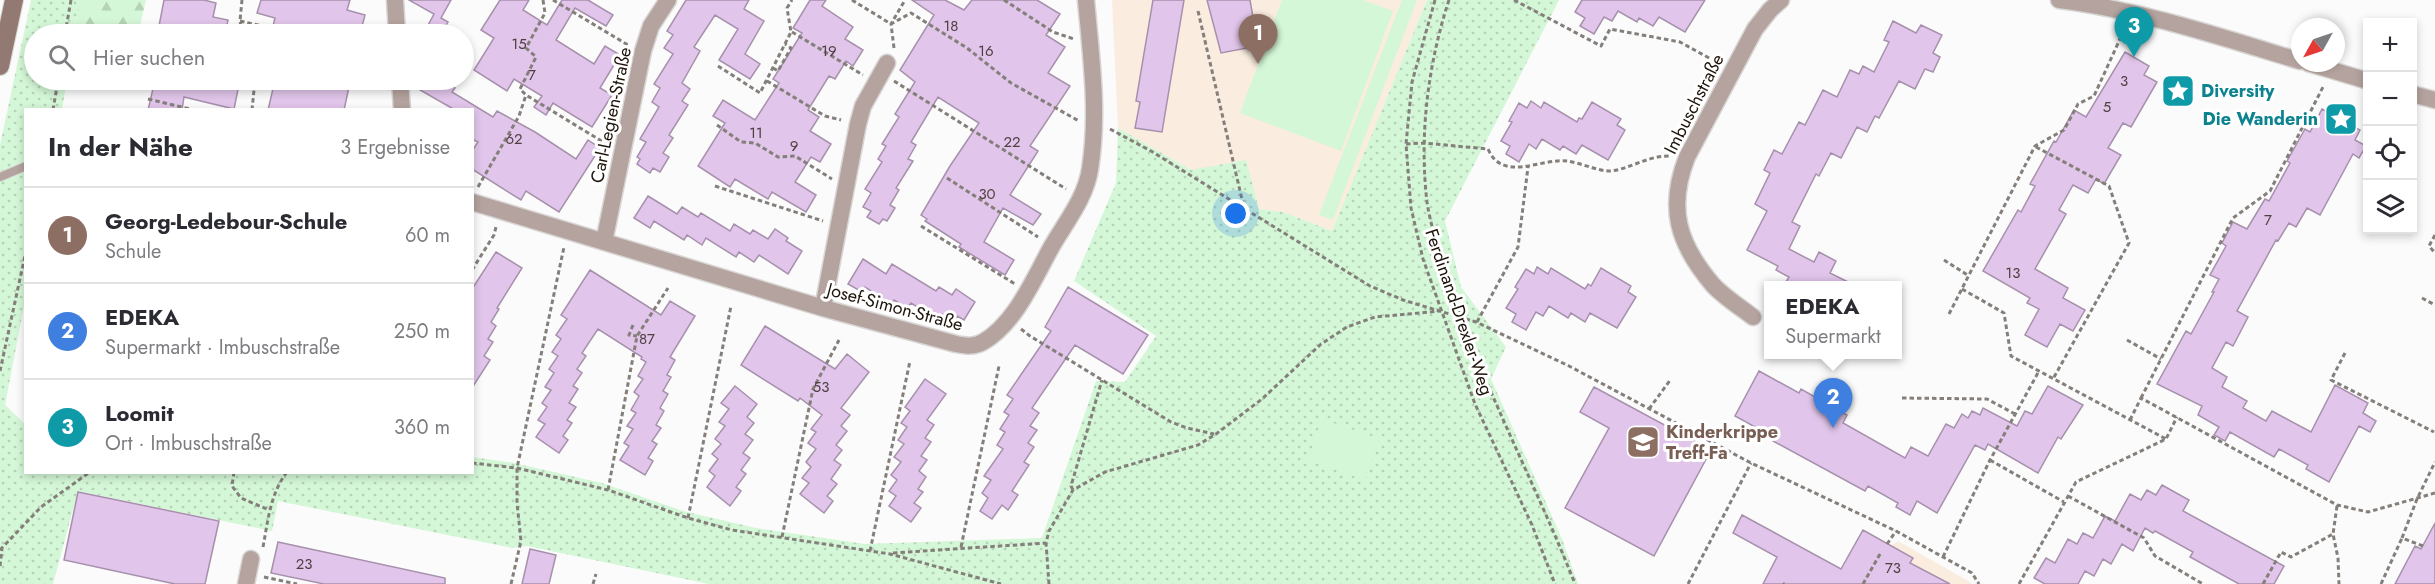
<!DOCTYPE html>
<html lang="de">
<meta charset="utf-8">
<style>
:root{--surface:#fff;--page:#f7f7f7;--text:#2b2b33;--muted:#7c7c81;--line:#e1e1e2;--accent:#0f766e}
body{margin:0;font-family:Jost,sans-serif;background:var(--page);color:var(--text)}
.controls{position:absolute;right:18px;top:18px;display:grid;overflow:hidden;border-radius:0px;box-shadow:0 3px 9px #0003}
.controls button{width:54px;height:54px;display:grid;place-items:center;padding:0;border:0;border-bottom:2px solid var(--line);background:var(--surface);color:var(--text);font:30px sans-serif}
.compass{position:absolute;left:2291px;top:18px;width:54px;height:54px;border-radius:50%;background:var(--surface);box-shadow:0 3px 9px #0003;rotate:230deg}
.you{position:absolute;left:1236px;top:214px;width:21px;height:21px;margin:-15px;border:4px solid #fff;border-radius:50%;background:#1a73e8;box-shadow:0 0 0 9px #1a73e833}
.badge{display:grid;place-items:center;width:39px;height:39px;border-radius:50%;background:var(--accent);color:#fff;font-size:20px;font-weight:700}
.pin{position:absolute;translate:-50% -50px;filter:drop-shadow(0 2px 3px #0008)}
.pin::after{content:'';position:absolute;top:32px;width:21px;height:18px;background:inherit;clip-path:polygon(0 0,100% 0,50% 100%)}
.popup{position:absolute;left:1764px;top:281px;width:138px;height:78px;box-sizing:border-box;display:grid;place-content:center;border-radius:0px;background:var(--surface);filter:drop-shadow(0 2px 4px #0005);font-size:20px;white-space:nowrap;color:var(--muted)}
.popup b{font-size:22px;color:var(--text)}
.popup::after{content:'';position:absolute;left:50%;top:100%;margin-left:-12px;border:12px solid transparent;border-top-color:var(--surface)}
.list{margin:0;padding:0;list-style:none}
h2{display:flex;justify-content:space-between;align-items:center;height:78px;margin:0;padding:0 24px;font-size:26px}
h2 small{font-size:20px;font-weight:400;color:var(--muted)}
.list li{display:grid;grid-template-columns:39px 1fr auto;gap:18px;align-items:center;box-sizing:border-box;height:96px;padding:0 24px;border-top:2px solid var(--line)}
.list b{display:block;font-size:22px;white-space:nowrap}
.list p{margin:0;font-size:20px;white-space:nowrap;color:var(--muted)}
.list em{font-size:20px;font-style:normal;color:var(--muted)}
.icon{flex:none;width:33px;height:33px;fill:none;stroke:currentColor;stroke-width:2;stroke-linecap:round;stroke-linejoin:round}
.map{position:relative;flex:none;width:2435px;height:584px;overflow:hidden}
.search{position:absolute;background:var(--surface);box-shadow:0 3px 9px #0003;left:24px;top:24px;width:450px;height:66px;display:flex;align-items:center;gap:15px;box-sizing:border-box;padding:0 21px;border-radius:33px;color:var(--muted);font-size:22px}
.panel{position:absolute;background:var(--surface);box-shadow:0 3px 9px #0003;left:24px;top:108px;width:450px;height:366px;border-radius:0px}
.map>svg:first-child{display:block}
</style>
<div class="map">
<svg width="2435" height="584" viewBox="0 0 2435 584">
<defs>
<pattern id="grass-dots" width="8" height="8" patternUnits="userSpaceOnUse" patternTransform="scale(1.5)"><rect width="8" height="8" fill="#d4f7d7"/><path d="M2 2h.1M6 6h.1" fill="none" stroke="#b6d3b7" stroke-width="1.8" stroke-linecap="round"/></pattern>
<pattern id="forest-firs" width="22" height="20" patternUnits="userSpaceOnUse" patternTransform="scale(1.5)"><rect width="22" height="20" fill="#d4f7d7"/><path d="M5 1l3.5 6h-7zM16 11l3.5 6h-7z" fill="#b6d3b7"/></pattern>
</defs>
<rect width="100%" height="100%" fill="#fbfbfb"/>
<path fill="#faecdf" d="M 1112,0 L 1427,0 L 1332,231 L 1283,212 L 1259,209 L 1118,128 Z
M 1898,541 L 1970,582 L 1971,584 L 1870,584 L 1892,545 Z"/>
<path fill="url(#grass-dots)" d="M 31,0 L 79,0 L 74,34 L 34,34 L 34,80 L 67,80 L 62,109 L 26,110 L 25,301 L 5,405 L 25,424 L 26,472 L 472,472 L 473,457 L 514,463 L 602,483 L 683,511 L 756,528 L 865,544 L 1042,538 L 1096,381 L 1125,382 L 1156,336 L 1074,281 L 1116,183 L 1118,128 L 1191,170 L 1246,160 L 1259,209 L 1283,212 L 1332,231 L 1427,0 L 1559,0 L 1445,221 L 1461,287 L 1506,347 L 1491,379 L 1562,539 L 1578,584 L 709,584 L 527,546 L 512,548 L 278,501 L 272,531 L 78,491 L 53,584 L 0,584 L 0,145 Z"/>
<path fill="url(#forest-firs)" d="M 79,0 L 146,0 L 138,34 L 74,34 Z"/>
<path fill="#d4f7d7" d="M 1282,0 L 1363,0 L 1393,11 L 1341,151 L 1240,113 Z
M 1402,0 L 1417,0 L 1333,220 L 1319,215 Z
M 1322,419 L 1379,439 L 1365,480 L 1308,460 Z"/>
<path fill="#e1c5ea" stroke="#a690ac" stroke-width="1.5" d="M 164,0 L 204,0 L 216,3 L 213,17 L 228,20 L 225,34 L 176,34 L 177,30 L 159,26 Z
M 261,0 L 350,0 L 347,10 L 365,15 L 360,34 L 271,34 L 275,18 L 257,13 Z
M 409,0 L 451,0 L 441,18 L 448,22 L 441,34 L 426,34 L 428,30 L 426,29 L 434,14 Z
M 500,0 L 529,0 L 523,10 L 547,25 L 562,0 L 588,0 L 613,15 L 606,26 L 575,8 L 556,40 L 594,64 L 605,46 L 620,55 L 600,88 L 612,95 L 592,127 L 553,103 L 546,115 L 534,107 L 542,96 L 514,79 L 507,91 L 474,70 L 494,38 L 481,30 Z
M 686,0 L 749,0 L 744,9 L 764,21 L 745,54 L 760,64 L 750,79 L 719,60 L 738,29 L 715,15 L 694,47 L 700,51 L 682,83 L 690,89 L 682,101 L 688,105 L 669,135 L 673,138 L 663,153 L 669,157 L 660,172 L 653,168 L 650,173 L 637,164 L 640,159 L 637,157 L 646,142 L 640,139 L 659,107 L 652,102 L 660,88 L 654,84 L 673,54 L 664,48 L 673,35 L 667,31 Z
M 810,0 L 826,0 L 822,6 L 853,27 L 845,39 L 863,50 L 853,66 L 846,61 L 835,79 L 829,76 L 808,110 L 819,117 L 810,131 L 831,144 L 820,162 L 811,157 L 795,182 L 816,195 L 806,212 L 772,192 L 768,199 L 735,179 L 730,187 L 698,166 L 725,123 L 713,116 L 723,100 L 755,120 L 779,83 L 773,79 L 802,33 L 793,28 Z
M 912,0 L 945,0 L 964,10 L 972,0 L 1037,0 L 1060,14 L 1046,35 L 1065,47 L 1048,73 L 1070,86 L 1030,146 L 1038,151 L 1010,195 L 1041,214 L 1033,225 L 1003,208 L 984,242 L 1014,260 L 1005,275 L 959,247 L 961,244 L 925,221 L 927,219 L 921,215 L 950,166 L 979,123 L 938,97 L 911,142 L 916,145 L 908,159 L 913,161 L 896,188 L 899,190 L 890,205 L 895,208 L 887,221 L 883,219 L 879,224 L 867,217 L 871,211 L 863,207 L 871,193 L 865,189 L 882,162 L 878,159 L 886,146 L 882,144 L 899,117 L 895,114 L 915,82 L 900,70 L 934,15 Z
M 1153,0 L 1184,0 L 1162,132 L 1135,128 L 1140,102 L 1136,101 Z
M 1207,0 L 1250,0 L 1258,46 L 1221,53 Z
M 1582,0 L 1705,0 L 1685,32 L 1659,17 L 1653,26 L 1639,18 L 1637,22 L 1618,11 L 1612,21 L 1604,17 L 1594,34 L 1580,26 L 1585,18 L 1575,12 Z
M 1893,21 L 1916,33 L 1921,25 L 1942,35 L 1933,53 L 1940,57 L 1933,72 L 1925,69 L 1915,89 L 1899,81 L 1879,118 L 1875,116 L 1867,132 L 1857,127 L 1841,158 L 1831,153 L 1819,176 L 1816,174 L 1792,222 L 1800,226 L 1789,249 L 1814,262 L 1819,252 L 1836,261 L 1830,273 L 1854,285 L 1784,285 L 1789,277 L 1776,270 L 1778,266 L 1747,250 L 1767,211 L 1755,204 L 1770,173 L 1764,170 L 1774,150 L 1782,154 L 1799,122 L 1805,125 L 1823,90 L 1837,97 L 1850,70 L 1859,74 L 1863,66 L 1874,72 L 1889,42 L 1884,40 Z
M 2125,52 L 2149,66 L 2144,75 L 2157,82 L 2131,127 L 2123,123 L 2108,148 L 2121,155 L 2104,184 L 2096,179 L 2088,193 L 2073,185 L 2059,210 L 2066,214 L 2035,269 L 2068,288 L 2063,298 L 2085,310 L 2073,331 L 2060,324 L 2047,347 L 2025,335 L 2039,309 L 2027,303 L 2030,298 L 1983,271 L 2018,210 L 2021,212 L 2035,186 L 2030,184 L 2054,141 L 2056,142 L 2074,110 L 2086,117 Z
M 155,80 L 240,80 L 234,109 L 184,97 L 182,110 L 148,110 Z
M 275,80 L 314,80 L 349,87 L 344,110 L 268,110 Z
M 426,80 L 439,80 L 455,88 L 452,92 L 493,117 L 497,111 L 535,132 L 576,159 L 588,140 L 600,148 L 559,212 L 526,191 L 521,200 L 472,169 L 472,151 L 478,142 L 472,139 L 472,110 L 455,110 L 420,90 Z
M 1531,101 L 1541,108 L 1544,102 L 1577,122 L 1579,118 L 1582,119 L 1592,102 L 1621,119 L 1617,125 L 1625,130 L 1608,160 L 1582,145 L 1576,154 L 1563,146 L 1560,150 L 1542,139 L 1536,149 L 1529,144 L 1519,162 L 1506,154 L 1510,146 L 1501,141 L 1512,122 L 1509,121 L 1519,103 L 1527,108 Z
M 2322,109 L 2360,130 L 2355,140 L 2366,146 L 2359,158 L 2353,154 L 2320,215 L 2307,208 L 2296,227 L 2289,223 L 2278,241 L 2276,240 L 2237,311 L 2248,317 L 2233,346 L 2226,342 L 2212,368 L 2227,377 L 2222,387 L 2247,401 L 2243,408 L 2266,421 L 2272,411 L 2311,432 L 2335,385 L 2368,403 L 2363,413 L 2376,421 L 2370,432 L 2359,426 L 2329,482 L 2306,469 L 2308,465 L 2279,449 L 2274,457 L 2230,432 L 2225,441 L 2214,435 L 2219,427 L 2198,415 L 2202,406 L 2157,384 L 2186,331 L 2191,334 L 2214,292 L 2212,292 L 2219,279 L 2210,275 L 2226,246 L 2222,243 L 2233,222 L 2247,229 L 2265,199 L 2269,201 L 2290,163 L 2287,161 L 2305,129 L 2310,132 Z
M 648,196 L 677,214 L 682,207 L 698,217 L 701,213 L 730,231 L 734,224 L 750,234 L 753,230 L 768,239 L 775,229 L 788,238 L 786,241 L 802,251 L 788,274 L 759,255 L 754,262 L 739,252 L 736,257 L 706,238 L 702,245 L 687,235 L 684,240 L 654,221 L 650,228 L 634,218 Z
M 496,252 L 522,268 L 497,308 L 499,309 L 491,322 L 496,326 L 488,339 L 493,342 L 484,356 L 490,360 L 472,388 L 472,289 Z
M 863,259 L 886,274 L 892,264 L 936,291 L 939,287 L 952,295 L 956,289 L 975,302 L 964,320 L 957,316 L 954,322 L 942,314 L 938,320 L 911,303 L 907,308 L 894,300 L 891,304 L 865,287 L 862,292 L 848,284 Z
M 1537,267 L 1548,274 L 1551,268 L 1585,289 L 1588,284 L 1591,286 L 1601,268 L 1631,286 L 1628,292 L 1636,297 L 1617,328 L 1590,313 L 1585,322 L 1571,313 L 1568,318 L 1549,306 L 1543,316 L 1536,312 L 1526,330 L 1512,322 L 1516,314 L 1506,308 L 1518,289 L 1515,287 L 1526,269 L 1534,274 Z
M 590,270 L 661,315 L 670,301 L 695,316 L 670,357 L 675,360 L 667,375 L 671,377 L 663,391 L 668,394 L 660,408 L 664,411 L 656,425 L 661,428 L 652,441 L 657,444 L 648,458 L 653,461 L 645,475 L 620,460 L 629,446 L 624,443 L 633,429 L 627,426 L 636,413 L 631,410 L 639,396 L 634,392 L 643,379 L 638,376 L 646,362 L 641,359 L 642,357 L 598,329 L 582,353 L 586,356 L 577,369 L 582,373 L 573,386 L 578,389 L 569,403 L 576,407 L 567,420 L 572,423 L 563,436 L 568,440 L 559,453 L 536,437 L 545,424 L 538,420 L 547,407 L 542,403 L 551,390 L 545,387 L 554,373 L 549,369 L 558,356 L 552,352 L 561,339 L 556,335 L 567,319 L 561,315 Z
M 1068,287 L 1148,335 L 1123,374 L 1075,345 L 1032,408 L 1039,413 L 1030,426 L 1037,430 L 1028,443 L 1034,447 L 1024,462 L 1029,465 L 1012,491 L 1018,495 L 1008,510 L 1002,505 L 992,519 L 980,511 L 988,498 L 982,493 L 991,480 L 984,476 L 1003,449 L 997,445 L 1005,432 L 1000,429 L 1009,415 L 1004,412 L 1013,399 L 1007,395 L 1051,331 L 1045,327 Z
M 765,326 L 835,369 L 847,354 L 869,372 L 841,408 L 850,415 L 841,426 L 847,431 L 836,445 L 842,450 L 834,460 L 841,465 L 831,479 L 837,484 L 827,496 L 833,501 L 824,513 L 800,494 L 809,483 L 802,478 L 811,467 L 806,462 L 816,449 L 808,443 L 816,432 L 811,429 L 822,415 L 800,398 L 798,401 L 741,365 Z
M 1759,371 L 1799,393 L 1801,389 L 1847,415 L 1843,423 L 1905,458 L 1911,447 L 1928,456 L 1946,424 L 1954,428 L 1962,414 L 1968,418 L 1972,411 L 1980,415 L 1983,408 L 2017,426 L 2025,411 L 2032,414 L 2048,386 L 2083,405 L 2061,439 L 2058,437 L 2038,473 L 1988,444 L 1985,450 L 1975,445 L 1937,513 L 1917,501 L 1910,515 L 1896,507 L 1898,503 L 1868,486 L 1865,491 L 1773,441 L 1775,438 L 1735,416 Z
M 925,379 L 946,394 L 927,420 L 934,425 L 925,438 L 931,442 L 921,456 L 927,460 L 919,471 L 926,477 L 918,489 L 923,492 L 914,503 L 921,508 L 911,522 L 889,506 L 896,496 L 889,491 L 897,480 L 891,475 L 901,462 L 894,457 L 904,444 L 898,440 L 907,427 L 901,423 L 910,411 L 905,407 Z
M 735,386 L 757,404 L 747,417 L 754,423 L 745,434 L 753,440 L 743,453 L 750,458 L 741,470 L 746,474 L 736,487 L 741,491 L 730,506 L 707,487 L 715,476 L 709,471 L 718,459 L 712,454 L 721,444 L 715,439 L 725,426 L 719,422 L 729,409 L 721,403 Z
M 1594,387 L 1711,450 L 1654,556 L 1565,508 L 1609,428 L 1580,412 Z
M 2162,485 L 2189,500 L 2183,511 L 2284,566 L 2274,584 L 2239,584 L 2190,557 L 2193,552 L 2155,531 L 2153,533 L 2145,528 L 2133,551 L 2122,544 L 2111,564 L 2103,559 L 2094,576 L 2085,571 L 2078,584 L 2045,584 L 2034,578 L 2046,558 L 2055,563 L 2068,539 L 2077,544 L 2083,533 L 2093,538 L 2105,516 L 2115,521 L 2130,494 L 2141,500 L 2147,490 L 2156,495 Z
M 78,492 L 219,521 L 205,584 L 175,584 L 64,560 Z
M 1742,515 L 1841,569 L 1863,530 L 1913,558 L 1910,563 L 1950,584 L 1763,584 L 1777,557 L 1733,533 Z
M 2435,523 L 2435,584 L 2395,584 L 2415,546 L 2421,549 Z
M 278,542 L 445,578 L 445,584 L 324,584 L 271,573 Z
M 530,549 L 556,555 L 549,584 L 522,584 Z"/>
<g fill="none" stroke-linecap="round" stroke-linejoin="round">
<g stroke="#d8d6d4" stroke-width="10">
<path id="lane" d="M 0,177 L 26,166"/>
</g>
<g stroke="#d8d6d4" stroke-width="19">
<path id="street" d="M 395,0 L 397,34
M 2059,0 C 2140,10 2221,37 2300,61
M 2308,63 L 2368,81
M 400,80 L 402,110
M 2412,94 L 2435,100
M 472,202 L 823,308 L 956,344 C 966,346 974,347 983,342 C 1016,323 1034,278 1052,246 C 1066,222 1086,197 1090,169 C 1099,113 1091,56 1086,0
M 604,242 L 643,51 L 651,26 L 668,0
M 823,308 L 858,124 L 863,106 L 887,63
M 1753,317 C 1740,307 1724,297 1713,285 C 1678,244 1667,208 1687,157 L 1755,29 L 1770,10 L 1781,0
M 246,584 L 251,559"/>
</g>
<g stroke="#d8d6d4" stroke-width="20">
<path id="secondary" d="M 0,66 L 14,0"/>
</g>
<path stroke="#847f7a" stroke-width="3" stroke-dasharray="4.5 3" stroke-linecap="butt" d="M 543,0 L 545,13 L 526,48 L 536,57 L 520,89 L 526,95 L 608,145
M 553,0 L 628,45
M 852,0 L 891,24 L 911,13 L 967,48 L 1011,83 L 1079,121
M 1004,0 L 1053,32 L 1074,39
M 1435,0 L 1412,82 L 1406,144 L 1411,208 L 1423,259 L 1475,404 L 1532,525 L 1555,584
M 1449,0 C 1428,64 1419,135 1427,202 C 1431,229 1441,256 1449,281 C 1482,386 1535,482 1575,584
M 1514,0 L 1601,46 L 1610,29 L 1680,42 L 1720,64
M 1198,11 L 1244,208
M 240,21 L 297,34
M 792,32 L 863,75
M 65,34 L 71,0
M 242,34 L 240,21 L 242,0
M 894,48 L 891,24 L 905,0
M 718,66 L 760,93 L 791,32 L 787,8 L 792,0
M 773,68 L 778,71 L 791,48 L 785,44
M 767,81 L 825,116 L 841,120
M 894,81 L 1066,189
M 148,99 L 194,110
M 53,110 L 58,80
M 252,110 L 255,80
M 717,125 L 741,142 L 755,143 L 778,157 L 795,156 L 832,179
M 1110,129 L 1151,151 L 1370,286 L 1403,300 L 1476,322 L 1569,366 L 1751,463 L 1896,531 L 1972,573 L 1979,584
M 1406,144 L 1424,143 L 1488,149 C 1503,183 1540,158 1567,161 C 1581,163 1595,170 1608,171 C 1627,171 1647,155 1671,156
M 2036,147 L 2109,186 L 2129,243 L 2053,379
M 947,178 L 1038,237
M 715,186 L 823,221
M 478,187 L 519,116 L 526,95
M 921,226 L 1015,284
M 2435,235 L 2429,246 L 2435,253
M 1944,260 L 1969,276
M 472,270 L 494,235 L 496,227
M 1962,289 L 2004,313 L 2011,356 L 2166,439
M 2422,298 L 2435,305
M 1949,314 L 2035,146 L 2064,130 L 2078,104 L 2094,96 L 2125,28
M 1477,322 L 1518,247 L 1528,167
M 633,325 L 629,335 L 637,336
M 1021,329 L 1030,336 L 1171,422 L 1187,428 L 1214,434
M 2127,340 L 2161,359
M 2345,353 L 2331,380 L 2434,432
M 0,371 L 26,251
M 1902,398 L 1987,399 L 2015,414
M 2141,398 L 2233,218 L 2270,191 L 2324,85
M 1649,409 L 1671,379
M 2130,420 L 2141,398 L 2337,505 L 2368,512 L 2435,493
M 1990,460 L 2064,502
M 472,463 L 517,468 L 608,490 L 688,518 L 732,530 L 890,554 L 1001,584
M 234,472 L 232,486 L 241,498 L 269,510
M 608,490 L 637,336 L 668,288
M 1073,490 L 1071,486 L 1102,380
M 2068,496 L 2144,538 L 2155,556 L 2203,584
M 2337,506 L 2333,534 L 2338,558 L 2339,584
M 688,518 L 731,306
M 782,537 L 813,389 L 839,340
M 1887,544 L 1896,531
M 2423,546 L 2402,538 L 2417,499 L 2435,462
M 263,547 C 268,521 270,494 287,472
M 961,547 L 999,366
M 0,550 L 41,507 L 90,472
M 870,551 L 910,361
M 893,553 L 1046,543
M 1943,557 L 1990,460 L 2039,371
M 0,566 L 2,549
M 264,577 L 297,584
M 1783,583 L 1784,584
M 511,584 L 521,541 L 517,503 L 517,468 L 564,247
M 593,584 L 596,574
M 1049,584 L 1046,543 L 1049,531 L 1073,490 L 1105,472 L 1198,445 L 1216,434 L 1262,399 L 1321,344 L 1347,327 L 1375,317 L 1441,311
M 1688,584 L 1751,463
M 1863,584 L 1880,554
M 2019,584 L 2076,482 L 2166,439 L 2177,417
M 2263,584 L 2281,552 L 2291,557 L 2333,534
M 2381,584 L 2402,538"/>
<use href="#lane" stroke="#b4a39e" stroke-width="8"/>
<use href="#street" stroke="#b4a39e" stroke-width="16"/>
<use href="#secondary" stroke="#927972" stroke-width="18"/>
</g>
<defs>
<g id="sight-square" transform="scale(1.725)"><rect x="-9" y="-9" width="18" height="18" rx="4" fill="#0f9aa8" stroke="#fff"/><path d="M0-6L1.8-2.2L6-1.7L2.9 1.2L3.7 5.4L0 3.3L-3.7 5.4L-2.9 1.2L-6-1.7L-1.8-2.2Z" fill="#fff"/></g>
<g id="school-square" transform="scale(1.725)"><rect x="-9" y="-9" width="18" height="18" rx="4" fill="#8d6e63" stroke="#fff"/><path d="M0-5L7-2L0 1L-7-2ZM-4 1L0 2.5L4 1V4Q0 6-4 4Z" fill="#fff"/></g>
</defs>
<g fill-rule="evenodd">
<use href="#sight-square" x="2178" y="91"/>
<use href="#sight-square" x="2341" y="119"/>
<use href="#school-square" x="1643" y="442"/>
</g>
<g text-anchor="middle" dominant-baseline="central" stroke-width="6" stroke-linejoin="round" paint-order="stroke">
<g font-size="15" fill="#4f4042">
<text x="951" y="26">18</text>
<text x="519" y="44">15</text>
<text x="829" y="51">19</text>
<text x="986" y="51">16</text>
<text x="532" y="75">7</text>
<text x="2124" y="81">3</text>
<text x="2107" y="107">5</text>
<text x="756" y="133">11</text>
<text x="514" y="139">62</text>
<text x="1012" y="142">22</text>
<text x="794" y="146">9</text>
<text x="987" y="194">30</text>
<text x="2268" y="220">7</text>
<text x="2013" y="273">13</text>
<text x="647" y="339">87</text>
<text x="821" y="387">53</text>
<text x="304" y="564">23</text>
<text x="1893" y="568">73</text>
</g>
<g font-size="18" font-weight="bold" fill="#0d838f" stroke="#fff" text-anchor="start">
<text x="2201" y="91">Diversity</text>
<text x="2318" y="119" text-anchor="end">Die Wanderin</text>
</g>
<g font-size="18" fill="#1e140a" stroke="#fff">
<text transform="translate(1694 104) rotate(-63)">Imbuschstraße</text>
<text transform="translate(611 115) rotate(-78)">Carl-Legien-Straße</text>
<text transform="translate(895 307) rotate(15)">Josef-Simon-Straße</text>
<text transform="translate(1459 312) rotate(71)">Ferdinand-Drexler-Weg</text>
</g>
<g font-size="18" font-weight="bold" fill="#785e54" stroke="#fff" text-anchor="start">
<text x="1666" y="432">Kinderkrippe<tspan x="1666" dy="21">Treff-Fa</tspan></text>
</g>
</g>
</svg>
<div class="controls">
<button>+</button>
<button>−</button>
<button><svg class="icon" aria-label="locate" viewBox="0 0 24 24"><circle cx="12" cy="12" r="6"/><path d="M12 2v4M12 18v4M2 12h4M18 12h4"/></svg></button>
<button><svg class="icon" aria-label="layers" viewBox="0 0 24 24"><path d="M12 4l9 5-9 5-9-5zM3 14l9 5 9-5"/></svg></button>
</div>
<svg class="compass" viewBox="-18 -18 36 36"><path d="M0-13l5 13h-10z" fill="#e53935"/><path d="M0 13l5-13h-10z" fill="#7c7c81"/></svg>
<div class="you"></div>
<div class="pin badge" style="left:1258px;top:64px;background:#8d6e63">1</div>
<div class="pin badge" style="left:1833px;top:428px;background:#3f7fe0">2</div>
<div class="popup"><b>EDEKA</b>Supermarkt</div>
<div class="pin badge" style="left:2134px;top:57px;background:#0f9aa8">3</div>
<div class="search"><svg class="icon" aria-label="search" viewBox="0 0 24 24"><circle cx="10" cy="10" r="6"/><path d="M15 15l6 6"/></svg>Hier suchen</div>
<section class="panel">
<h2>In der Nähe<small>3 Ergebnisse</small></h2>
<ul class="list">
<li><span class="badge" style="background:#8d6e63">1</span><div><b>Georg-Ledebour-Schule</b><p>Schule</p></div><em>60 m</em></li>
<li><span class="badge" style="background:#3f7fe0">2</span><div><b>EDEKA</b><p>Supermarkt · Imbuschstraße</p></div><em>250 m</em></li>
<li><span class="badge" style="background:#0f9aa8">3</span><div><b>Loomit</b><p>Ort · Imbuschstraße</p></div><em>360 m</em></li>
</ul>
</section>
</div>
